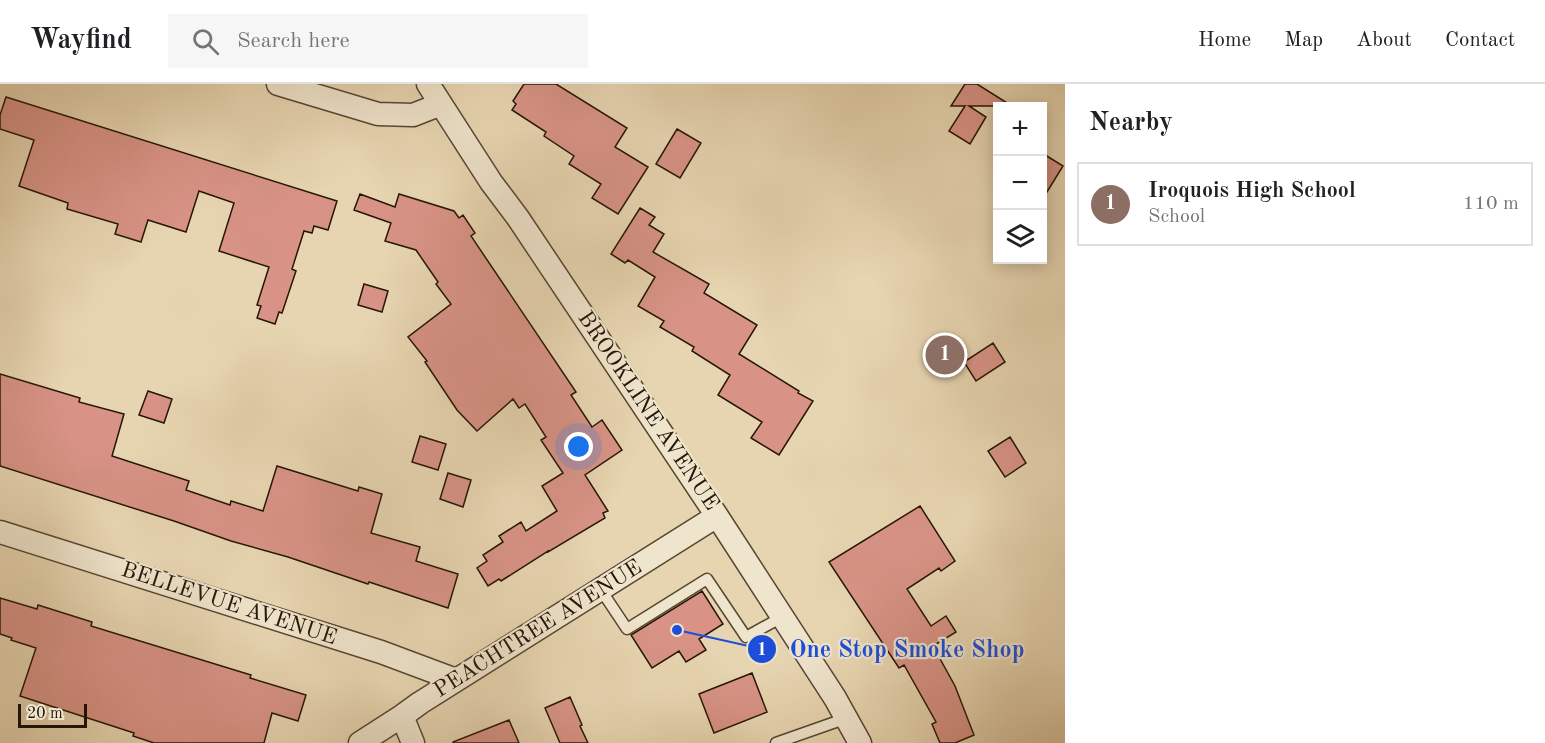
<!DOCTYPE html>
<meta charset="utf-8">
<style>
:root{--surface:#fff;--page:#f6f6f6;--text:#202124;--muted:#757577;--line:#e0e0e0;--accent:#d93025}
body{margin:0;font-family:"Old Standard TT",serif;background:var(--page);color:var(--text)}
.controls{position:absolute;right:18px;top:18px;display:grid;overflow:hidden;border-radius:0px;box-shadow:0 3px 15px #0003}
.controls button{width:54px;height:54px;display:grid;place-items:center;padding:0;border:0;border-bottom:2px solid var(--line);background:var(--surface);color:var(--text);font:30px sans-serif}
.scale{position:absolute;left:18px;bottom:15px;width:69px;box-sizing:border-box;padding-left:6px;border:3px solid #251607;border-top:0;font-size:16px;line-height:21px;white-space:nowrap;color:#251607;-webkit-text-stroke:4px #efe4cc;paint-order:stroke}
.you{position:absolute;left:579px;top:363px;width:21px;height:21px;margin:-15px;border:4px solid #fff;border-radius:50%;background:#1a73e8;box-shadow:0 0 0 9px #1a73e833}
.badge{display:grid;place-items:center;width:39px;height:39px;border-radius:50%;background:var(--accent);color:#fff;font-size:20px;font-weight:700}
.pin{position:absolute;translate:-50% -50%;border:3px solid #fff;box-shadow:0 2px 6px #0006}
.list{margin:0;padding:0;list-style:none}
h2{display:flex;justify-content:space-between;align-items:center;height:78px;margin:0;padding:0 24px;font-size:26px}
h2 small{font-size:20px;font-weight:400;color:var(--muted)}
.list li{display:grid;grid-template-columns:39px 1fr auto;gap:18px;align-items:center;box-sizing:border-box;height:84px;margin:0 12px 12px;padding:0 12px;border:2px solid var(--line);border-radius:0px}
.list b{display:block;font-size:22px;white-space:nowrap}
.list p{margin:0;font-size:20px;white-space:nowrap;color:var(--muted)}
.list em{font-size:20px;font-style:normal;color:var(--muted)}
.icon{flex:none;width:33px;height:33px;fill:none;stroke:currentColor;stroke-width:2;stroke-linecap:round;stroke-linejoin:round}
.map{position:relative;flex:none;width:1065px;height:659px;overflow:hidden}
header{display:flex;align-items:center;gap:36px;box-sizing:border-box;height:84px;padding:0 30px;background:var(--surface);border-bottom:2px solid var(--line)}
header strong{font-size:28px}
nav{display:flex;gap:33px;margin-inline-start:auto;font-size:21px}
.search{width:420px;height:54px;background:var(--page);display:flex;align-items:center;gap:15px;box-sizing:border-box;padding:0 21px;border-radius:0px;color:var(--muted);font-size:22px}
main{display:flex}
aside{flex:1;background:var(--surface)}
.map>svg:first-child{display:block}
</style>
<header>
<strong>Wayfind</strong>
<div class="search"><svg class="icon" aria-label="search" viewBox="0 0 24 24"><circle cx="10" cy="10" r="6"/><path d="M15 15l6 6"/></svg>Search here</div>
<nav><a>Home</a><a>Map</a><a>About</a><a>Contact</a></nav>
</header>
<main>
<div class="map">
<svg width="1065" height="659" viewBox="0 0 1065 659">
<rect width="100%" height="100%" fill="#e7d5b1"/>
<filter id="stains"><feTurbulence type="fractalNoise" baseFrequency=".00333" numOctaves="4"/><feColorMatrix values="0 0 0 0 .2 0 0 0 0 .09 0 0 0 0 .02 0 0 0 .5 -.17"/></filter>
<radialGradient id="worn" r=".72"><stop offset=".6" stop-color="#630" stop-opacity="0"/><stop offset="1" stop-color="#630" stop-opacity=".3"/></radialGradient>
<path fill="#d89386" stroke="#251607" stroke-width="1.5" d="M 524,0 L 556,0 L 627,44 L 615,63 L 648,83 L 618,130 L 592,114 L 601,100 L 569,80 L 574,72 L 544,52 L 546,48 L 512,26 L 516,20 L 513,17 Z
M 965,0 L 977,0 L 1012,22 L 969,22 L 986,33 L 970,60 L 949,47 L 965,22 L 951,22 Z
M 6,13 L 337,117 L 328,146 L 314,142 L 312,149 L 304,147 L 292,185 L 296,187 L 282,229 L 279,228 L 275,240 L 257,234 L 261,222 L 257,221 L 269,183 L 219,167 L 234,119 L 199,107 L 186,148 L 148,136 L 141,158 L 115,150 L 118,140 L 67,125 L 68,119 L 19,102 L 34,56 L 0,45 L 0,31 Z
M 677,45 L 701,59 L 680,94 L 656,80 Z
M 1042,69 L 1063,82 L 1042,116 Z
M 360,110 L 395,123 L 399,110 L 454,127 L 459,134 L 463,131 L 475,149 L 471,152 L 576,308 L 571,311 L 592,343 L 602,336 L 622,366 L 585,391 L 608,427 L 603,429 L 605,434 L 548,468 L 548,467 L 501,497 L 499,495 L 488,502 L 477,484 L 487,477 L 483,471 L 503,458 L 499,452 L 521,438 L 526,447 L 557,427 L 542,402 L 563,389 L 541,356 L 546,353 L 525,320 L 519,324 L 513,315 L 477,347 L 457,326 L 425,278 L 427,277 L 408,253 L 451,220 L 436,200 L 438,198 L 416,166 L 385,157 L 391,139 L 354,126 Z
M 640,124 L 655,133 L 649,141 L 664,150 L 653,168 L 709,200 L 704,209 L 757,241 L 739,270 L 799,307 L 798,309 L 813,317 L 779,371 L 751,354 L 762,338 L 718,311 L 730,291 L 692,267 L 694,263 L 660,243 L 664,237 L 638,222 L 655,193 L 628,176 L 625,179 L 611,170 Z
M 364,200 L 388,207 L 382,228 L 358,221 Z
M 993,259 L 1005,278 L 976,297 L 964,278 Z
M 0,290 L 80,314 L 79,318 L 124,330 L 112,372 L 189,397 L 186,406 L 230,421 L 231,417 L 263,427 L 277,382 L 358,407 L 359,403 L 382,410 L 371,449 L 420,463 L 416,477 L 458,490 L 448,524 L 369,498 L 368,500 L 288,473 L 231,457 L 174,437 L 0,382 Z
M 148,307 L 172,315 L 164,339 L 139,331 Z
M 420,352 L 446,360 L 438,386 L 412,378 Z
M 1010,353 L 1026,379 L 1005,393 L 988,367 Z
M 448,389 L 471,396 L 463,423 L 440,415 Z
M 920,422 L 955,477 L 941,487 L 939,484 L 907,505 L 931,542 L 946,532 L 956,548 L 933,562 L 955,602 L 974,651 L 955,659 L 940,659 L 932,640 L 936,638 L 904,581 L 899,584 L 829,478 Z
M 702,507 L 723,540 L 699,555 L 706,566 L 686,578 L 679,567 L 652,584 L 631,551 Z
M 0,514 L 37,525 L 38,521 L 92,538 L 91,542 L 251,591 L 250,594 L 306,611 L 298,637 L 272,629 L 264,659 L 154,659 L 133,652 L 134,649 L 20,612 L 36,564 L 11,556 L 12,554 L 0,550 Z
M 752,589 L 767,628 L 714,649 L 699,610 Z
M 570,613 L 582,641 L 580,642 L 588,659 L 560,659 L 545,624 Z
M 509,636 L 519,659 L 453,659 L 453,658 Z"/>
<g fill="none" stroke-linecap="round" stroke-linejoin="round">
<g stroke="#564632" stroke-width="13">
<path id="lane" d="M 601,506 L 627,545 L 707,495 L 746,553 L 782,533
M 776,659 L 847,634"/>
</g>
<g stroke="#564632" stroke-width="25">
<path id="street" d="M 278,0 L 378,30 L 413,31 L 441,20
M 428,0 L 491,98 L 518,134 L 717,432 L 835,614 L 860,659
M 0,448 L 381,568 L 456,596
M 402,632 L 413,659
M 360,659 L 402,632 L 420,619 L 717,432"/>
</g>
<use href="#lane" stroke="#efe4cc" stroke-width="10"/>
<use href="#street" stroke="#efe4cc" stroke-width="22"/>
</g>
<g text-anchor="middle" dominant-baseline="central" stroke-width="4.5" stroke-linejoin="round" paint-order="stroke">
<g font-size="22" fill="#251607" stroke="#efe4cc">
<text transform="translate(648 327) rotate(56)">BROOKLINE AVENUE</text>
<text transform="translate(229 520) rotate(18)">BELLEVUE AVENUE</text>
<text transform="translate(538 545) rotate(-32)">PEACHTREE AVENUE</text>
</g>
</g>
<path fill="none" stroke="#1d4ed8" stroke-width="2" d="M677 546L762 565"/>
<g fill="#1d4ed8" stroke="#efe4cc" stroke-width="2">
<circle cx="677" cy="546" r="6"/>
<circle cx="762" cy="565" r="15"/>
</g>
<g font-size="18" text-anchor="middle" font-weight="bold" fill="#fff">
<text x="762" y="571">1</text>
</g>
<g font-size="24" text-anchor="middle" font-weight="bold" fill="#1d4ed8" stroke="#efe4cc" stroke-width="4.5" stroke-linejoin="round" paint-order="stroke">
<text x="907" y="573">One Stop Smoke Shop</text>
</g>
<rect width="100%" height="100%" filter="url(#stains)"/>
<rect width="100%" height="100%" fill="url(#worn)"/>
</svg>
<div class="controls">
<button>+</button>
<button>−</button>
<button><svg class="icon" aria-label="layers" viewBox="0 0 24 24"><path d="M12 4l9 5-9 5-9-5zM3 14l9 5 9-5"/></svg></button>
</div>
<div class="scale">20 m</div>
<div class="you"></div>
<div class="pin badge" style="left:945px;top:271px;background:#8d6e63">1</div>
</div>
<aside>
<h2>Nearby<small></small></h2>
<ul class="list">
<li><span class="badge" style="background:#8d6e63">1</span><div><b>Iroquois High School</b><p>School</p></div><em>110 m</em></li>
</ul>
</aside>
</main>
